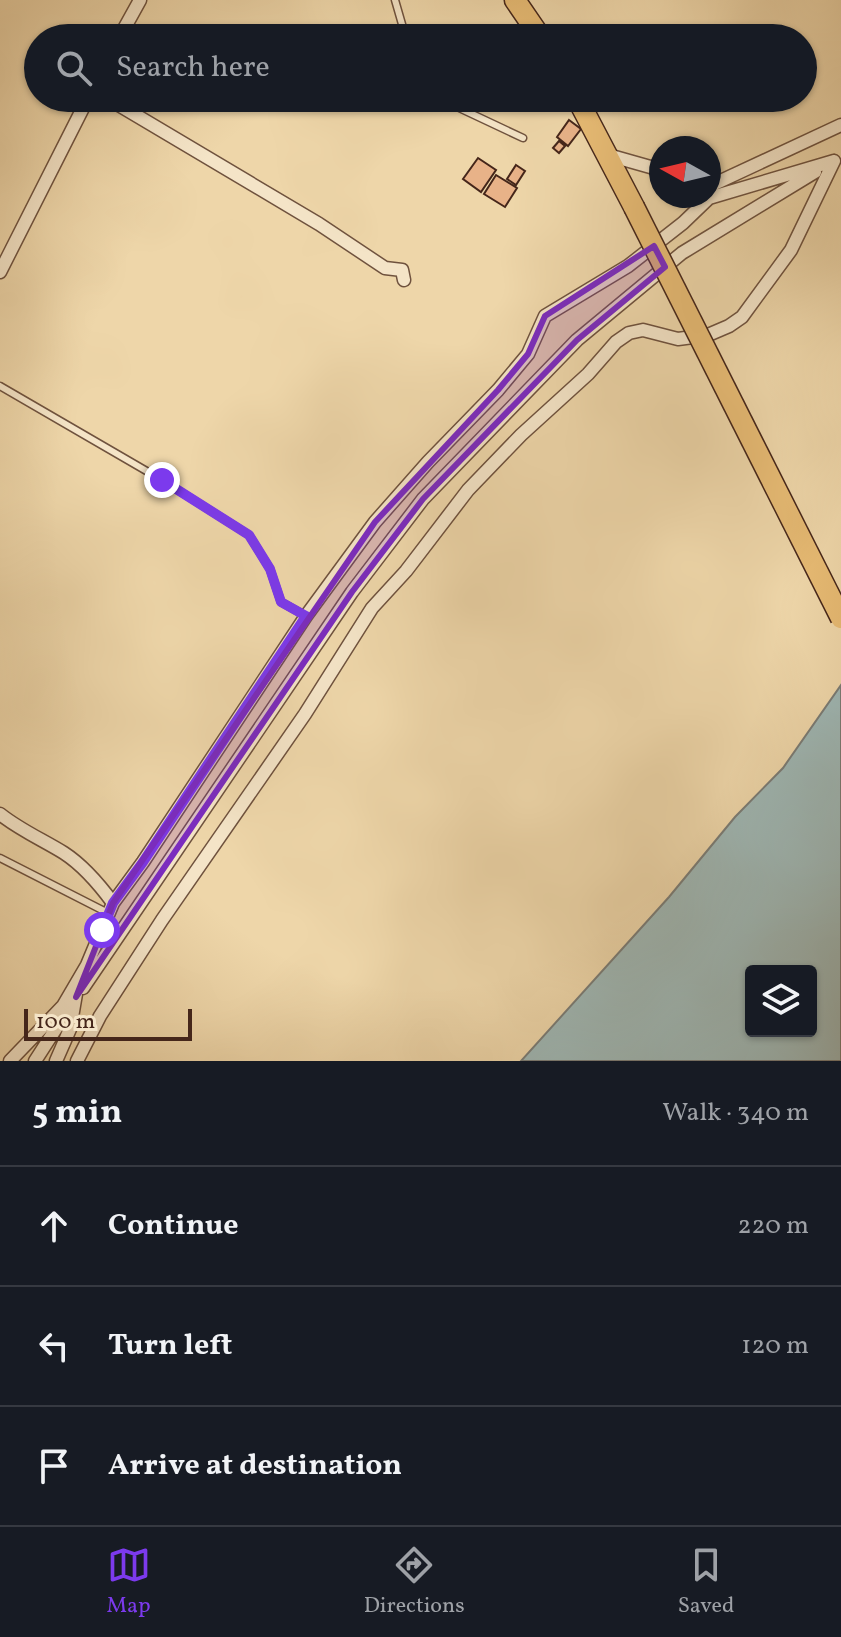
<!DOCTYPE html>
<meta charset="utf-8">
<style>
:root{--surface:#171b24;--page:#20242c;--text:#f1f3f6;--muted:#9ea1a6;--line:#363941;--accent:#7c3aed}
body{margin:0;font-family:Vollkorn,serif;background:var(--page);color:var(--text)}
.controls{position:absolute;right:24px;bottom:24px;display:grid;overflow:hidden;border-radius:8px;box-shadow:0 2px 6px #0004}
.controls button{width:72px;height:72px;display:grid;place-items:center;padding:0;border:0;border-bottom:2px solid var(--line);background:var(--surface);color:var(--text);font:40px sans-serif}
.compass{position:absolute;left:649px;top:136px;width:72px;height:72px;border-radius:50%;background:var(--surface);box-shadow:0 2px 6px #0004;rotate:278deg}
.scale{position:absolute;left:24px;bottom:20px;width:168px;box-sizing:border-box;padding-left:8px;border:4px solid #45261a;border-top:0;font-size:22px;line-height:28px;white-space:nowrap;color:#45261a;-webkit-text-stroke:6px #f4e4c7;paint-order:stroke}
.stop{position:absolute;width:24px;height:24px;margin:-18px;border:6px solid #7c3aed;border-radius:50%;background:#fff}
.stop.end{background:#7c3aed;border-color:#fff;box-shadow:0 2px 8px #0008}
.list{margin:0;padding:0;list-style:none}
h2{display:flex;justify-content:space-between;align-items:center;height:104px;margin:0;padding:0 32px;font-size:34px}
h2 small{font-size:26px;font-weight:400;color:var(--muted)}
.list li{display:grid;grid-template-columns:52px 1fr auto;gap:24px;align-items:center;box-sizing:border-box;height:120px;padding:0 32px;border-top:2px solid var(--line)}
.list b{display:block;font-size:30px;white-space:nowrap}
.list em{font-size:26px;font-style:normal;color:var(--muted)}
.icon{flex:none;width:44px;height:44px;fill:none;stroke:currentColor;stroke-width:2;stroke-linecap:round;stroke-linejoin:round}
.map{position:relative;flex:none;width:841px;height:1061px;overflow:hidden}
.search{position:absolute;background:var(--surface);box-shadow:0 2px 6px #0004;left:24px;right:24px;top:24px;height:88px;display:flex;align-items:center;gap:20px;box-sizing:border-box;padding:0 28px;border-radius:44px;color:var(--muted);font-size:30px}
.sheet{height:464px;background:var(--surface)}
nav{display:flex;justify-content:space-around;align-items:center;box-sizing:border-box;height:112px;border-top:2px solid var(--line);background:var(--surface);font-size:22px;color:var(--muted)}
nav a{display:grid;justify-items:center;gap:4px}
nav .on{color:var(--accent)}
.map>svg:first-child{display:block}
</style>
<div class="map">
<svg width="841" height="1061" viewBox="0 0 841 1061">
<rect width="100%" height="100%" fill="#eed6a9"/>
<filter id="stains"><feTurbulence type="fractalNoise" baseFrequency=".0025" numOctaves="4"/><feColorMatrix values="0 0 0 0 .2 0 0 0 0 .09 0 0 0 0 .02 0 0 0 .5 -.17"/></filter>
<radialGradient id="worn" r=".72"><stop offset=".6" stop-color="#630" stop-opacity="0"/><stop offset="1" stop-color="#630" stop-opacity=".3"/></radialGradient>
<path fill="#9eb6b3" stroke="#7a7c76" stroke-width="2" fill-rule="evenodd" d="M 841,685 L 841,1061 L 521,1061 L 669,897 L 735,817 L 783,768 ZM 751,971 L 811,971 L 811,1031 L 751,1031 Z"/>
<path fill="#e8b288" stroke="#45261a" stroke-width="2" d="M 569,120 L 581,129 L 568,146 L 557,137 Z
M 559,141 L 565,146 L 559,153 L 553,148 Z
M 478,158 L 496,170 L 481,192 L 463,179 Z
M 516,165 L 525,171 L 516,185 L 507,179 Z
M 496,175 L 517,188 L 505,207 L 484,194 Z"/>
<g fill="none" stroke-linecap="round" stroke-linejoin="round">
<g stroke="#6f523e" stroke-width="9">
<path id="service" d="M 395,0 L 406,38
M 438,98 L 523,138
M 464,110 L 464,98
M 0,386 L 162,480 L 249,535 L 270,569 L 281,602 L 306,616
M 0,858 L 108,913"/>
</g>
<g stroke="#6f523e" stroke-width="15">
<path id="minor" d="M 119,38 L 140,0
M 107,98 L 319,224 L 385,268 L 402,270 L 404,280
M 608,155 L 661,170
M 712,185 L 841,125
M 0,272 L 88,98
M 0,814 C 20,830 43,840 64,853 C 84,866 99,884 113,903
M 83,988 L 352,592 L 423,499 L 577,340 L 682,253 L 815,172
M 10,1061 L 63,1006 L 87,965 L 113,903 L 143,862 L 306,616 L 375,522 L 428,462 L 498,390 L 528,354 L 545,316 L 628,266 L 683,223 L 709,198 L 834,161
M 35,1061 L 66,1013
M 56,1061 L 70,1029 L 77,988
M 77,1061 L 100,1016 L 162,920 L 305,714 L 372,608 L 406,571 L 468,490 L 521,435 L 588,374 L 616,342 L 629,333 L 643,330 L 678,339 L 708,335 L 729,326 L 742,317 L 791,250 L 834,161"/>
</g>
<g stroke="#45261a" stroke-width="23">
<path id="primary" d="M 515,0 L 541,38
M 577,98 L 634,207"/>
</g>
<use href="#service" stroke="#f4e4c7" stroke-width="6"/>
<use href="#minor" stroke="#f4e4c7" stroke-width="12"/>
<use href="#primary" stroke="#e7bb74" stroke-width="20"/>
<g stroke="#45261a" stroke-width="23" stroke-linecap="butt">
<path id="primary-bridge" d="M 634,207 L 841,618"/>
</g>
<use href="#primary-bridge" stroke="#e7bb74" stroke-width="20"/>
</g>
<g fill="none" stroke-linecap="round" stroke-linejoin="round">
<path stroke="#7c3aed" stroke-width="10" d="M 102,930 L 113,903 L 143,862 L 306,616 L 281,602 L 270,569 L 249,535 L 162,480"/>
</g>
<path fill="#7b2cbf" fill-opacity="0.2" stroke="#7b2cbf" stroke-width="6" stroke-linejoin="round" d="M 654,246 L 665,267 L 577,340 L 423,499 L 352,592 L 76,997 L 113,903 L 375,522 L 498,390 L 528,354 L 545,316 Z"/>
<rect width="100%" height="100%" filter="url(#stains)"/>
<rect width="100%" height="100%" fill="url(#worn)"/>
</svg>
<div class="controls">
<button><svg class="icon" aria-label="layers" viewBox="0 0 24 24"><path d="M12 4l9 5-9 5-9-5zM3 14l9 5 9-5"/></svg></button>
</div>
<svg class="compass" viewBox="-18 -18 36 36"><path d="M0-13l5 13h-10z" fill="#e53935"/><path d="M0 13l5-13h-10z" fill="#9ea1a6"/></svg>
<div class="scale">100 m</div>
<div class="stop" style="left:102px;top:930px"></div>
<div class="stop end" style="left:162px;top:480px"></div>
<div class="search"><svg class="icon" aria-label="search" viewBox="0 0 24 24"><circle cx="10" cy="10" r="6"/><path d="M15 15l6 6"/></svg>Search here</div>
</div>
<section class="sheet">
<h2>5 min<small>Walk · 340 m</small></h2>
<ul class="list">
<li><svg class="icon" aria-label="ahead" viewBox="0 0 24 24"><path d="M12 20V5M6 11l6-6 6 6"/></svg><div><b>Continue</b></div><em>220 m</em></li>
<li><svg class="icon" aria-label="left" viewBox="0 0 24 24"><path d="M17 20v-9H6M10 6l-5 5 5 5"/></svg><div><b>Turn left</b></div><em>120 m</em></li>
<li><svg class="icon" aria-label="arrive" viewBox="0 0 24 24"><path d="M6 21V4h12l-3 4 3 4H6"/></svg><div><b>Arrive at destination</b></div></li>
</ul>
</section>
<nav>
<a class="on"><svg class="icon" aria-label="map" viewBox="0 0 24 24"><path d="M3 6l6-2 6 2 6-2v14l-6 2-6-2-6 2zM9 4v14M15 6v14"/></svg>Map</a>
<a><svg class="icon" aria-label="directions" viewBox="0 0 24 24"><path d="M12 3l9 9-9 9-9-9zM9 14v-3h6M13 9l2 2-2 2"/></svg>Directions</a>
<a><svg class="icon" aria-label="saved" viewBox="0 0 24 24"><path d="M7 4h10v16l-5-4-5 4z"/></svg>Saved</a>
</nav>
